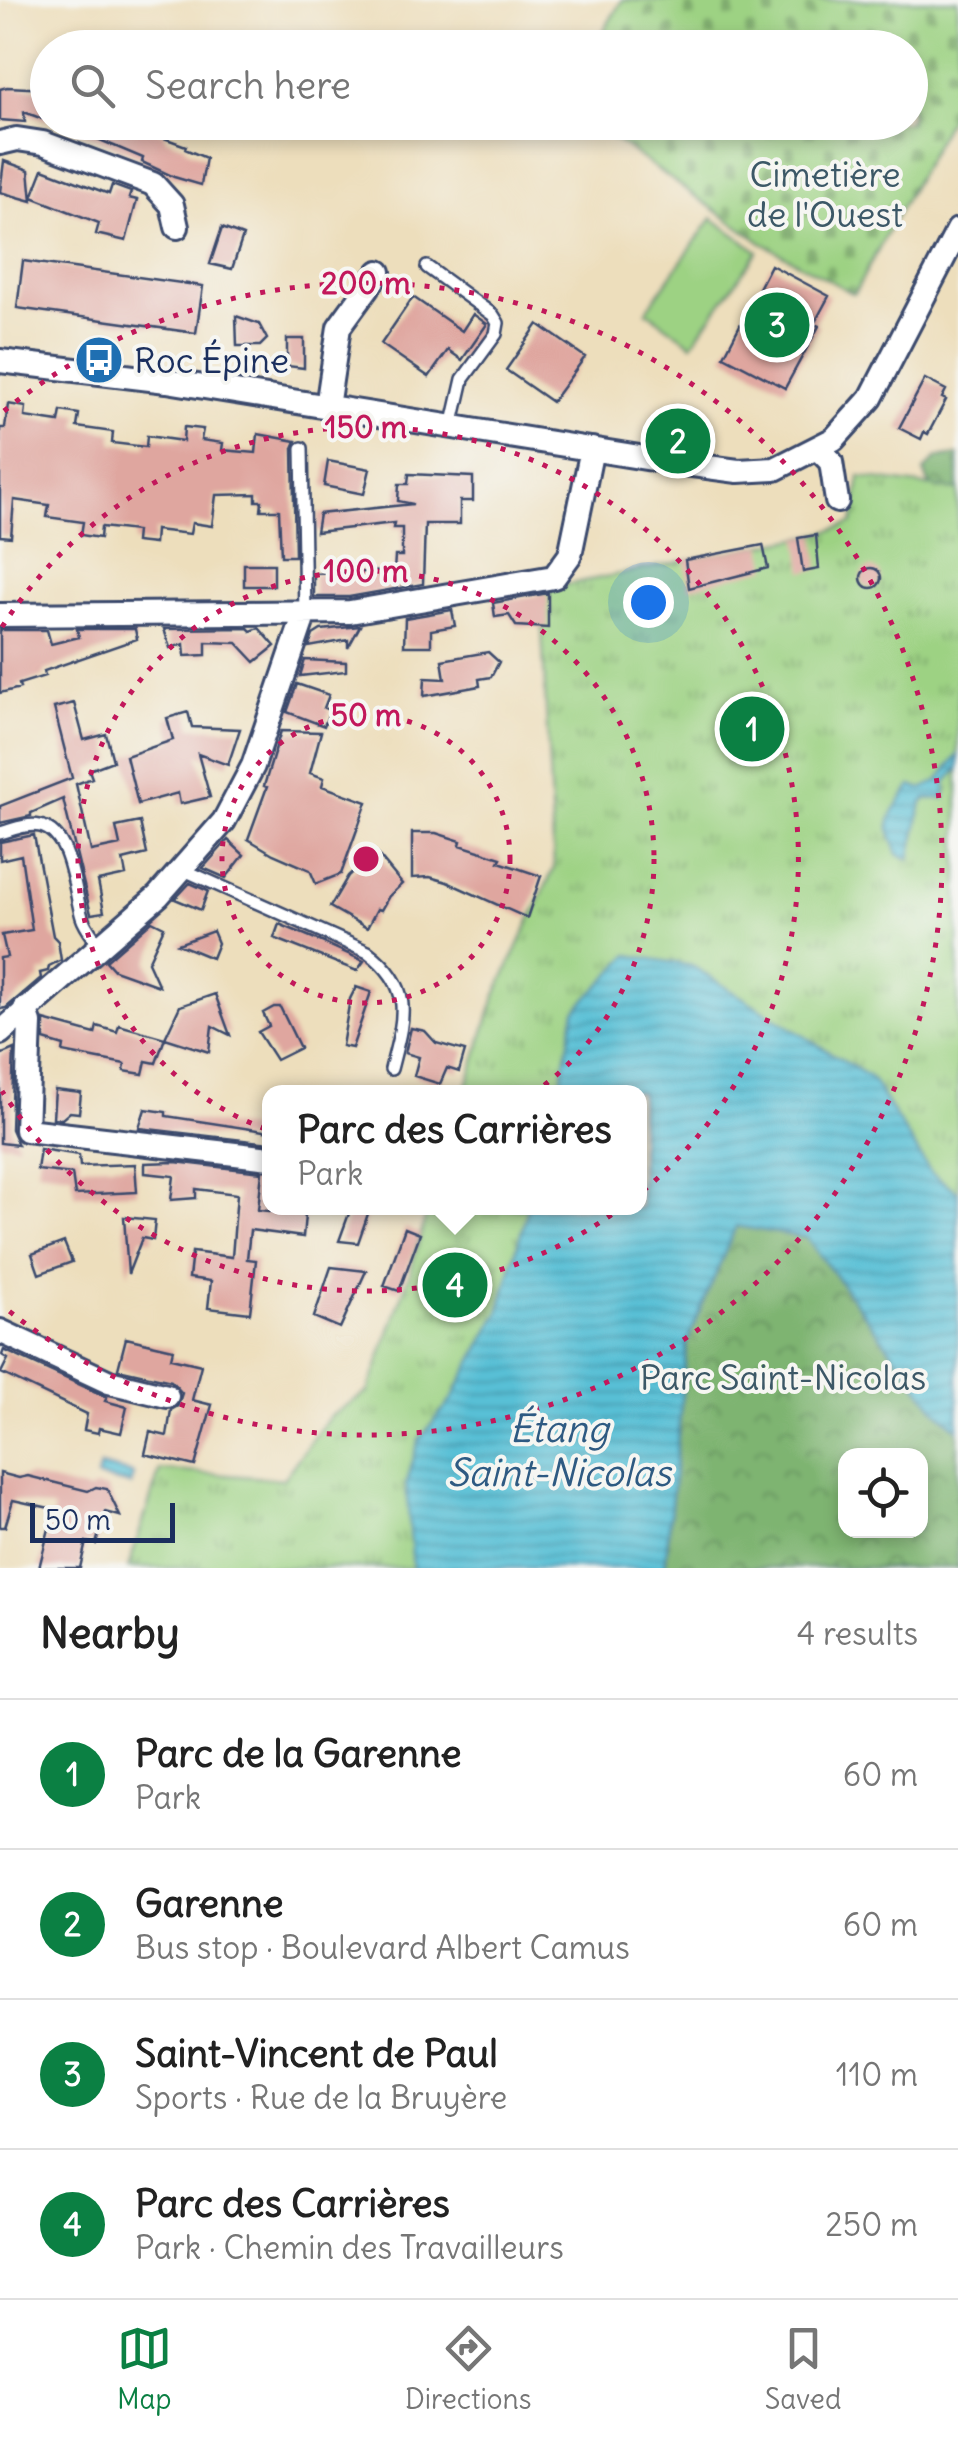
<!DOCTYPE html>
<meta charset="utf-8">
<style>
:root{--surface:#fff;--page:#f6f6f6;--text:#222;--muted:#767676;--line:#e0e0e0;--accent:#0b8043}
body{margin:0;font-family:Delius,sans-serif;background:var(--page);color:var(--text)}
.controls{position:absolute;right:30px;bottom:30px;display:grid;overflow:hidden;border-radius:20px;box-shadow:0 5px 15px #0003}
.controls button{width:90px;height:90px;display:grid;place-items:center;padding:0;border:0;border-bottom:2px solid var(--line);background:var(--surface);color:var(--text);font:50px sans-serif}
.scale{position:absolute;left:30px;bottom:25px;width:145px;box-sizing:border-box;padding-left:10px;border:5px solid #1b2f5e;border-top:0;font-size:28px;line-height:35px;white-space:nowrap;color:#1b2f5e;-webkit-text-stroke:8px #f6f6f2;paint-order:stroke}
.you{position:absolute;left:648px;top:602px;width:35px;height:35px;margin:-25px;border:8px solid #fff;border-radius:50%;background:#1a73e8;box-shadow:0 0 0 15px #1a73e833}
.badge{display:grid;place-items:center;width:65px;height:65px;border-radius:50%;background:var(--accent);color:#fff;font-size:32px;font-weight:700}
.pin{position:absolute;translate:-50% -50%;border:5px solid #fff;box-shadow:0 2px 10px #0006}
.popup{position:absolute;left:262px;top:1085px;width:385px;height:130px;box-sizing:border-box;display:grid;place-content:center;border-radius:20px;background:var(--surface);filter:drop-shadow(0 2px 8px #0005);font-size:32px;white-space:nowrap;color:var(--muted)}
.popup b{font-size:38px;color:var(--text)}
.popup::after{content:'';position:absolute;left:50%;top:100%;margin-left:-20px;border:20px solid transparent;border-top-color:var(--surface)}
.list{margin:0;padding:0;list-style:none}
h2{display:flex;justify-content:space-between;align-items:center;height:130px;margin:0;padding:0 40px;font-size:42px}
h2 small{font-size:32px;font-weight:400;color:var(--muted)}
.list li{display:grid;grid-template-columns:65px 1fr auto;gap:30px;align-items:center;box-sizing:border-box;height:150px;padding:0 40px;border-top:2px solid var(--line)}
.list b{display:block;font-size:38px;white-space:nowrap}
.list p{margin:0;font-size:32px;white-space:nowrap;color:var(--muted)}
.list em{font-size:32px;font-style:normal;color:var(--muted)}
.icon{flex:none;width:55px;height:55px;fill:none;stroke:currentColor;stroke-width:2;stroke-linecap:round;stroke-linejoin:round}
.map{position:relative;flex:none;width:958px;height:1568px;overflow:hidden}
.search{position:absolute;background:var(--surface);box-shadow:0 5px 15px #0003;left:30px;right:30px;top:30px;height:110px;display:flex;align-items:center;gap:25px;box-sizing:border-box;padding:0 35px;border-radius:55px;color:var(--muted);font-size:38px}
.sheet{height:730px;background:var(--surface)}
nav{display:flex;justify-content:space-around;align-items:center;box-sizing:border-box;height:140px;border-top:2px solid var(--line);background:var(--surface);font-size:28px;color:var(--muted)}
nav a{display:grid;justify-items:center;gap:5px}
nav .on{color:var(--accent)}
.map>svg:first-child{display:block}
</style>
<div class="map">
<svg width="958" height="1568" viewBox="0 0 958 1568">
<defs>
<pattern id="forest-crowns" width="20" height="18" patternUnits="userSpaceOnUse" patternTransform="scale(2.5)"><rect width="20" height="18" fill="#7eb471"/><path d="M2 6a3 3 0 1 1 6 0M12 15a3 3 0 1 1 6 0" fill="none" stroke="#669360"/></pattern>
<pattern id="cemetery-stones" width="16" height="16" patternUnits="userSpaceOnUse" patternTransform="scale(2.5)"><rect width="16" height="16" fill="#9dd283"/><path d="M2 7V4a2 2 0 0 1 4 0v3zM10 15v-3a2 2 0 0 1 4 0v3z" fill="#7fab6e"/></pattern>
<pattern id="park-tufts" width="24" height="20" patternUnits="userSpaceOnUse" patternTransform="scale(2.5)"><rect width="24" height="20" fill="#9dd283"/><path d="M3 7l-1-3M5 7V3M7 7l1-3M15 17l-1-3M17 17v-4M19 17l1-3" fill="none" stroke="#7fab6e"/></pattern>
<pattern id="water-rules" width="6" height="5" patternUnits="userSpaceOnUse" patternTransform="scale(2.5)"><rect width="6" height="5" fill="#59c0d6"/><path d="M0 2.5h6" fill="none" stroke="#499cb1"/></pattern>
</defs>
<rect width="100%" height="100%" fill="#f6f6f2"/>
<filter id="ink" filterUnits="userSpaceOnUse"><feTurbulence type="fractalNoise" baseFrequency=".01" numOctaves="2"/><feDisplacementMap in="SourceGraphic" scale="20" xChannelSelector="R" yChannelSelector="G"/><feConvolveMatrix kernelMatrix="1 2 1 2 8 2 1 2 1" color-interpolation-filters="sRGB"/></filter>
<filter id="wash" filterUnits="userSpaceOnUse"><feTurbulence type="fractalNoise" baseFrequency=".0048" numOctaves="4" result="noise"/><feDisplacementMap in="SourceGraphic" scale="40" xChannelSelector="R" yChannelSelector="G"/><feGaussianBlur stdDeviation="2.25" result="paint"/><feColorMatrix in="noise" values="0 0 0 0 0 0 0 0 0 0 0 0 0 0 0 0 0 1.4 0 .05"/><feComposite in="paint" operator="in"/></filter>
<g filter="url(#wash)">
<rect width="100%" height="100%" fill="#eddebc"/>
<path fill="#9dd283" stroke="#5c8070" stroke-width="2.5" d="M 712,218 L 758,251 L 692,344 L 646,311 Z"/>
<path fill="url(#forest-crowns)" stroke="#4c7268" stroke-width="2.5" fill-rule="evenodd" d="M 958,455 L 958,490 L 930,487 L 924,471 L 937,458 Z
M 736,1226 L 807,1238 L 937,1411 L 958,1429 L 958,1568 L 665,1568 L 687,1342 ZM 846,1456 L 920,1456 L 920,1530 L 846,1530 Z"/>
<path fill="url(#cemetery-stones)" stroke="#5c8070" stroke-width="2.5" d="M 622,0 L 958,0 L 958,102 L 854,294 L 762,243 L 591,123 L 910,122 L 910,48 L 594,47 Z"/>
<path fill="url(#park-tufts)" stroke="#5c8070" stroke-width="2.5" d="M 860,477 L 958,490 L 958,1192 L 931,1173 L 871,1078 L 692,966 L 629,956 L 575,1011 L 559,1092 L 465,1092 L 495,997 L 554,868 L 540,590 L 823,533 L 853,523 Z
M 428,1208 L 528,1208 L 499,1312 L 452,1399 L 419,1440 L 413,1568 L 128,1568 L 160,1470 L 283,1479 L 330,1416 L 368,1392 L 410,1273 Z"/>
<path fill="url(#water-rules)" stroke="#3a789a" stroke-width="2.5" d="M 958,755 L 958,769 L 946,782 L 945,798 L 926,799 L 922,803 L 910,859 L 898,854 C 882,816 890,818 911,786 L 922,789 L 937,782 Z
M 629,955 L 692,966 L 871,1078 L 931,1173 L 958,1192 L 958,1429 L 937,1411 L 807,1238 L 736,1226 L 687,1342 L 665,1568 L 413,1568 L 406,1484 L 419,1440 L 452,1399 L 499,1312 L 528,1208 L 640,1208 L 640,1092 L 559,1092 L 575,1011 Z
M 100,1466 L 133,1474 L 131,1485 L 97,1477 Z"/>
<g id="blocks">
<path fill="#dfa69f" d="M 7,87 L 48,89 L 48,121 L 24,112 L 25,122 L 0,120 L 0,89 Z
M 57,122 L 134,122 L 166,134 L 164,138 L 186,146 L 185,149 L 206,158 L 201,185 L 174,177 L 142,162 L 143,158 Z
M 4,161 L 29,170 L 32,201 L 0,192 Z
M 43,169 L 109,194 L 112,185 L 131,192 L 129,198 L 137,200 L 126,241 L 96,234 L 99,223 L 32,197 Z
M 222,228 L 243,236 L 232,269 L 210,264 Z
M 23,261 L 203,286 L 196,333 L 17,308 Z
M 771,265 L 829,296 L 814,324 L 819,326 L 785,388 L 724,356 Z
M 413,297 L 462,331 L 473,314 L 487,324 L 462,360 L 448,350 L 429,377 L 381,344 Z
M 236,316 L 259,324 L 267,339 L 260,346 L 237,346 Z
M 538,324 L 585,357 L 552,402 L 506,370 Z
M 287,339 L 304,339 L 304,368 L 287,366 Z
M 925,379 L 946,390 L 942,398 L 946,400 L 928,434 L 924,432 L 921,439 L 899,428 Z
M 8,404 L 26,407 L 25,417 L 59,422 L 61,411 L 79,414 L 77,427 L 113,432 L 112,443 L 146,447 L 147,436 L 183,441 L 184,427 L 203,429 L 201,440 L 223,443 L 222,450 L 256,453 L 258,434 L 296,441 L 293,448 L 295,556 L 281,556 L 279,510 L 261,510 L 262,501 L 256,501 L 256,494 L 216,495 L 212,526 L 192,523 L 190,534 L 155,530 L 154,544 L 135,542 L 136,531 L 101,527 L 100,538 L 81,535 L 83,522 L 47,517 L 49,505 L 14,500 L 11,537 L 0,536 L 0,428 L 5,428 Z
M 328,461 L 370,469 L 364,494 L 324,486 Z
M 409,474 L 473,477 L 473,501 L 460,501 L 460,524 L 425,524 L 423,584 L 349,597 L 314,597 L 314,574 L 394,571 L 395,556 L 402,556 L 402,528 L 393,528 L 394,523 L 316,532 L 319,514 L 413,504 L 398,501 L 399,484 L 408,484 Z
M 816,535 L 819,569 L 803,572 L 798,538 Z
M 763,545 L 768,568 L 689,588 L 685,560 Z
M 244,564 L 274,564 L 274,586 L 244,586 Z
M861 578a10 10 0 1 1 20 0a10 10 0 1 1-20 0Z
M 548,593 L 548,628 L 516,626 L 509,615 L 495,617 L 493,603 Z
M 452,610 L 455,626 L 431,630 L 431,646 L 404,646 L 405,618 Z
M 360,626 L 348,648 L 348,640 L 309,647 L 313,635 L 321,630 Z
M 248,628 L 251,631 L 259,628 L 275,646 L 255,662 L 237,643 L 206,642 L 206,655 L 185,656 L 184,644 L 170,648 L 164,629 Z
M 77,629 L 135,629 L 137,639 L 44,671 L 45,676 L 19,684 L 20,688 L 0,693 L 0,630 L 47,630 L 51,644 L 79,637 Z
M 488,652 L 499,662 L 491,677 L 479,679 L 480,686 L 424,696 L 425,678 L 445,679 L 442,660 Z
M 305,660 L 346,662 L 346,671 L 300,676 Z
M 297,684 L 329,695 L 324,708 L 330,710 L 324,726 L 287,712 Z
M 74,703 L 84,740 L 106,734 L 113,761 L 89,770 L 92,778 L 76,784 L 91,851 L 120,845 L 116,827 L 140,822 L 147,854 L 123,860 L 126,875 L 98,881 L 104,912 L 91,914 L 63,799 L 31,813 L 31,816 L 0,823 L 0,806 L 72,778 L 54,708 Z
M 188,712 L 192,727 L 240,729 L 228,765 L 198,754 L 210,797 L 180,804 L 178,793 L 138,804 L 126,756 L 173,740 L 167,718 Z
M 281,731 L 321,732 L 310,773 L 324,778 L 322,786 L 367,802 L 341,874 L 316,884 L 310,870 L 273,854 L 248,839 L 267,787 L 264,786 Z
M 412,833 L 436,833 L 461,841 L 460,845 L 501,858 L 499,862 L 541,876 L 527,918 L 447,882 L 430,877 L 412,878 Z
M 34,835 L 53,936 L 58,941 L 61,960 L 49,966 L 48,971 L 40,973 L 41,978 L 6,1008 L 0,1009 L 0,958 L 7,957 L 2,935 L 32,930 L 21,855 L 0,860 L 0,842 Z
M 228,840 L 244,855 L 226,878 L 203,868 Z
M 375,851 L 402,884 L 389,896 L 381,910 L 377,909 L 367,928 L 330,907 L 348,876 Z
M 190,883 L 208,891 L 201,910 L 175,899 Z
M 152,921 L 164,927 L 148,962 L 159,986 L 114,970 L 106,961 Z
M 279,924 L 313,938 L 364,961 L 357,971 L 274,938 Z
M 213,931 L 218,943 L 212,958 L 178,944 Z
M 356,987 L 371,992 L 352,1048 L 342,1046 L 350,999 Z
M 215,994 L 230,1035 L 212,1026 L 209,1052 L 165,1038 L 180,1006 Z
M 274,1007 L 280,1007 L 300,1048 L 276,1060 L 258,1032 L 269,1026 L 263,1013 Z
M 44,1020 L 95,1034 L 97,1026 L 117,1032 L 119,1025 L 165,1038 L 156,1063 L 146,1061 L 143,1074 L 124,1071 L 125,1064 L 63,1052 L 64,1046 L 44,1040 Z
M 411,1028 L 425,1031 L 436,1043 L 465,1051 L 459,1072 L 447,1068 L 440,1084 L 414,1076 L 419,1057 L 405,1053 Z
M 14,1049 L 11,1129 L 18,1145 L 0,1143 L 0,1055 Z
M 55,1090 L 81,1093 L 79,1113 L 70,1112 L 62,1119 L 53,1118 Z
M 145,1109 L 166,1112 L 166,1116 L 270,1132 L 270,1143 L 139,1128 Z
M 40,1149 L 79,1155 L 80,1166 L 135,1164 L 137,1192 L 75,1195 L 72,1174 L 37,1170 Z
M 175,1162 L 262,1172 L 258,1210 L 287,1213 L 288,1208 L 295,1208 L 305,1215 L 303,1237 L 250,1230 L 247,1259 L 256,1260 L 250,1313 L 208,1308 L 211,1281 L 189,1278 L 192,1252 L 232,1257 L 237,1194 L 196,1189 L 196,1198 L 171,1200 L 174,1176 L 145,1173 L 145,1163 Z
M 351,1208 L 370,1208 L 358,1243 L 339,1241 Z
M 124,1217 L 155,1220 L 153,1240 L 142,1238 L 128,1274 Z
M 405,1228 L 420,1234 L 399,1291 L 384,1286 Z
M 64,1242 L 72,1262 L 39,1274 L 32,1254 Z
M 331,1267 L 366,1271 L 340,1328 L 314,1317 Z
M 126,1338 L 173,1349 L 171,1358 L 201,1365 L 192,1400 L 212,1405 L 195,1466 L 145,1454 L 150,1432 L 167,1436 L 171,1410 L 178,1406 L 182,1393 L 171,1381 L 118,1369 Z
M 4,1350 L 107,1397 L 105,1401 L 127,1407 L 121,1433 L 99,1428 L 98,1433 L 84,1430 L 87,1414 L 1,1373 L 8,1359 L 2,1355 Z
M 0,1473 L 19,1478 L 28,1476 L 88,1491 L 96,1487 L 107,1489 L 120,1516 L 105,1512 L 96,1544 L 86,1542 L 80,1568 L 39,1568 L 54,1509 L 13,1500 L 5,1527 L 0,1527 Z"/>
</g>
</g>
<g filter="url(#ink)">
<use href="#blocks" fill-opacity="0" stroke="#3a496c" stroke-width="2.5"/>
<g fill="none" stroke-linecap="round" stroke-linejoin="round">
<g stroke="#3a496c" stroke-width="16">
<path id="service" d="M 427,267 L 493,315 L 498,323 L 496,334 L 463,379 L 452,427
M 302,448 L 305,613
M 0,833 C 12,830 27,823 40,826 C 72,833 74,892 82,917 C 85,927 93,936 99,945
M 184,870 L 368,952 C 415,988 404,1018 391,1069"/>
</g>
<g stroke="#3a496c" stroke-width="28">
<path id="minor" d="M 0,143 L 17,139 L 43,143 L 153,184 L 172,205 L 177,227
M 0,361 L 167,381 L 677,463 L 738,471 L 775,469 L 834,439 L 871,398 L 958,230
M 327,407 L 339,327 L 379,272
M 819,450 L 831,462 L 837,501
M 0,615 L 350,612 L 554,577 L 570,555 L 592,449
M 25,1009 L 30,1023 L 26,1130 L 270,1158
M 0,1033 L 158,896 L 224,821 L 253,766 L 305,613
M 0,1331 L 109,1382 L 167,1396"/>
</g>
<use href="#service" stroke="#fff" stroke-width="11"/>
<use href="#minor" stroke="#fff" stroke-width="22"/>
</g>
</g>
<g fill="none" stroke="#c2185b" stroke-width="5" stroke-dasharray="5 10">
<circle cx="366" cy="859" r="144"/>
<circle cx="366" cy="859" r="288"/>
<path d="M2 627A432 432 0 1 1 2 1091"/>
<path d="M4 411A576 576 0 1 1 4 1307"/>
</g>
<defs>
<g id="bus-disc" transform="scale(2.5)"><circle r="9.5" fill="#1f6fb2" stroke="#f6f6f2"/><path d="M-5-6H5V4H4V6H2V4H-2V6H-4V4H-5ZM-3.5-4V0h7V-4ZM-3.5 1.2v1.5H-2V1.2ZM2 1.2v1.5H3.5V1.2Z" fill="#fff"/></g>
</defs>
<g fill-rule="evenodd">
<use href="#bus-disc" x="99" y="360"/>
</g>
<g text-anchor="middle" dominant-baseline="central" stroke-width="8" stroke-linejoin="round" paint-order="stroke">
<g font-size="35" fill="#3c5867" stroke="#f6f6f2">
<text x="825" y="174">Cimetière<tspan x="825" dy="40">de l'Ouest</tspan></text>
<text x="783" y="1377">Parc Saint-Nicolas</text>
</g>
<g font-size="35" fill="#1b2f5e" stroke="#f6f6f2" text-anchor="start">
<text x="134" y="360">Roc Épine</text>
</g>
<g font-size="38" font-style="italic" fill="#2e5a82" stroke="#f6f6f2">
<text x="559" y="1428">Étang<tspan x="559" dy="44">Saint-Nicolas</tspan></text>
</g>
</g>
<circle cx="366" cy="859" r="15" fill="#c2185b" stroke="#f6f6f2" stroke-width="5"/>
<g font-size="30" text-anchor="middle" font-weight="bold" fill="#c2185b" stroke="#f6f6f2" stroke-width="8" stroke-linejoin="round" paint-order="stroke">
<text x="366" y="294">200 m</text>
<text x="366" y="438">150 m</text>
<text x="366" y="582">100 m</text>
<text x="366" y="726">50 m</text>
</g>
</svg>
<div class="controls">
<button><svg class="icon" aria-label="locate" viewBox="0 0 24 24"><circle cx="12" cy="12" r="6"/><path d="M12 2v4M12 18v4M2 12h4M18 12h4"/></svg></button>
</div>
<div class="scale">50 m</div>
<div class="you"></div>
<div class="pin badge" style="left:752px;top:729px">1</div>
<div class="pin badge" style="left:678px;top:441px">2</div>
<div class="pin badge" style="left:777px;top:325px">3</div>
<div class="pin badge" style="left:455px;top:1285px">4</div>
<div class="popup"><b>Parc des Carrières</b>Park</div>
<div class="search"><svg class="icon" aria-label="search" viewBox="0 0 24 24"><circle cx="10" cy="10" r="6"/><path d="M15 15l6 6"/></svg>Search here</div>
</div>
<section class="sheet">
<h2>Nearby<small>4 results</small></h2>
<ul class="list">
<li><span class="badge">1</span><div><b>Parc de la Garenne</b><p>Park</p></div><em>60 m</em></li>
<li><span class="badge">2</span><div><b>Garenne</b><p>Bus stop · Boulevard Albert Camus</p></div><em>60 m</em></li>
<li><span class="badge">3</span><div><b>Saint-Vincent de Paul</b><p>Sports · Rue de la Bruyère</p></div><em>110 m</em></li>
<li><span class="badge">4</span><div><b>Parc des Carrières</b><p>Park · Chemin des Travailleurs</p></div><em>250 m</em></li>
</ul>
</section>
<nav>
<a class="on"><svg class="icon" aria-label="map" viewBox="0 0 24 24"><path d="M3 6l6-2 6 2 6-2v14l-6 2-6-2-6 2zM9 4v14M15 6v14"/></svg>Map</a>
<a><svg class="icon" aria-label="directions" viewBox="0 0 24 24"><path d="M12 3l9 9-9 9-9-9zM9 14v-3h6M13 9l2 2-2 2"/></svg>Directions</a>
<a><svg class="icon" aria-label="saved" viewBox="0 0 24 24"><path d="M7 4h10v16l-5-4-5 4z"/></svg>Saved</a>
</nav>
